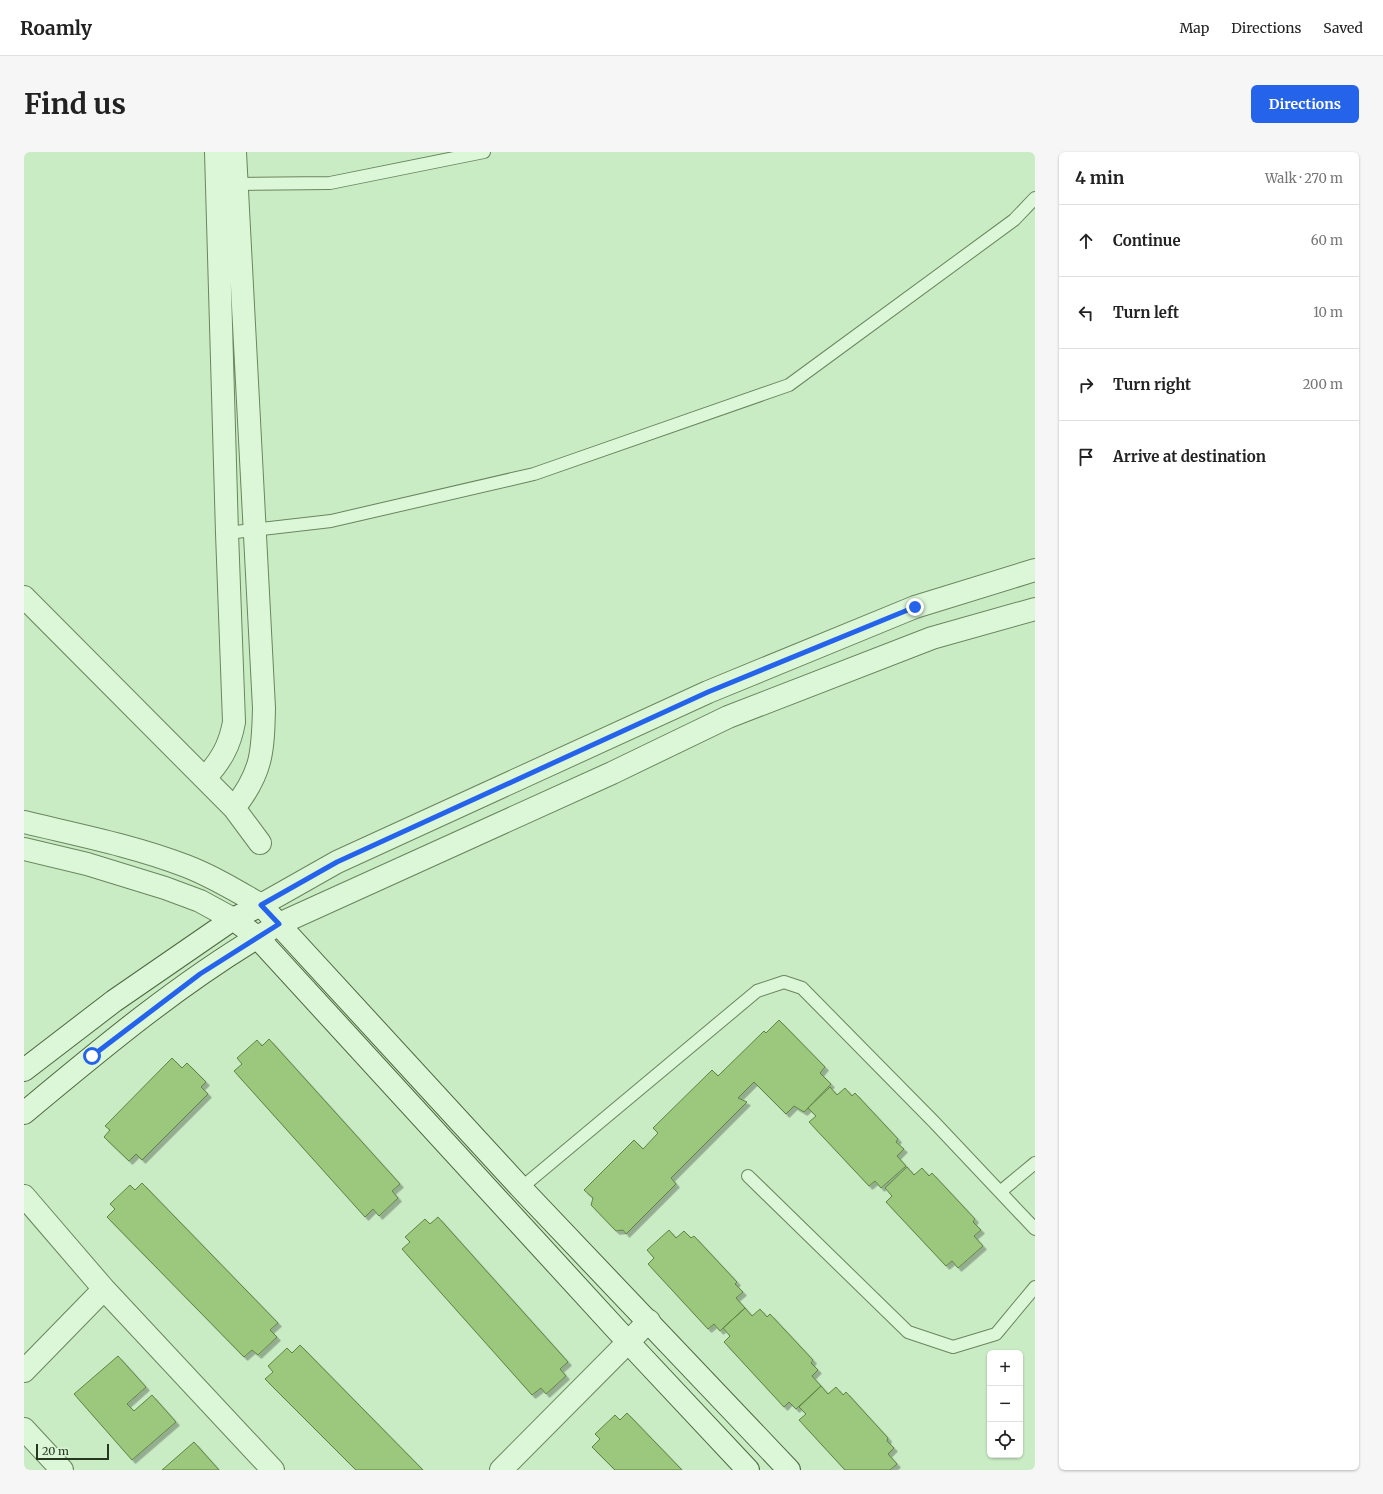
<!DOCTYPE html>
<meta charset="utf-8">
<style>
:root{--surface:#fff;--page:#f6f6f6;--text:#222;--muted:#767676;--line:#e0e0e0;--accent:#2563eb}
body{margin:0;font-family:Merriweather,serif;background:var(--page);color:var(--text)}
.controls{position:absolute;right:12px;bottom:12px;display:grid;overflow:hidden;border-radius:6px;box-shadow:0 1px 3px #0004}
.controls button{width:36px;height:36px;display:grid;place-items:center;padding:0;border:0;border-bottom:1px solid var(--line);background:var(--surface);color:var(--text);font:20px sans-serif}
.scale{position:absolute;left:12px;bottom:10px;width:73px;box-sizing:border-box;padding-left:4px;border:2px solid #27371f;border-top:0;font-size:11px;line-height:14px;white-space:nowrap;color:#27371f;-webkit-text-stroke:3px #d8f4d4;paint-order:stroke}
.stop{position:absolute;width:12px;height:12px;margin:-9px;border:3px solid #2563eb;border-radius:50%;background:#fff}
.stop.end{background:#2563eb;border-color:#fff;box-shadow:0 1px 4px #0008}
.list{margin:0;padding:0;list-style:none}
h2{display:flex;justify-content:space-between;align-items:center;height:52px;margin:0;padding:0 16px;font-size:17px}
h2 small{font-size:13px;font-weight:400;color:var(--muted)}
.list li{display:grid;grid-template-columns:26px 1fr auto;gap:12px;align-items:center;box-sizing:border-box;height:72px;padding:0 16px;border-top:1px solid var(--line)}
.list b{display:block;font-size:15px;white-space:nowrap}
.list em{font-size:13px;font-style:normal;color:var(--muted)}
.icon{flex:none;width:22px;height:22px;fill:none;stroke:currentColor;stroke-width:2;stroke-linecap:round;stroke-linejoin:round}
.map{position:relative;flex:none;width:1011px;height:1318px;overflow:hidden;border-radius:6px}
header{display:flex;align-items:center;gap:24px;box-sizing:border-box;height:56px;padding:0 20px;background:var(--surface);border-bottom:1px solid var(--line)}
header strong{font-size:19px}
nav{display:flex;gap:22px;margin-inline-start:auto;font-size:14px}
.intro{display:flex;align-items:center;justify-content:space-between;box-sizing:border-box;height:96px;padding:0 24px}
h1{margin:0;font-size:28px}
.button{padding:10px 18px;border-radius:6px;background:var(--accent);color:#fff;font-size:14px;font-weight:700}
main{display:flex;gap:24px;padding:0 24px}
aside{flex:1;background:var(--surface);border-radius:6px;box-shadow:0 1px 3px #0004}
.map>svg:first-child{display:block}
</style>
<header>
<strong>Roamly</strong>
<nav><a>Map</a><a>Directions</a><a>Saved</a></nav>
</header>
<div class="intro"><h1>Find us</h1><a class="button">Directions</a></div>
<main>
<div class="map">
<svg width="1011" height="1318" viewBox="0 0 1011 1318">
<defs>
<filter id="shadow"><feDropShadow dx="3.5" dy="3.5" stdDeviation="0" flood-color="#0004"/></filter>
</defs>
<rect width="100%" height="100%" fill="#caecc5"/>
<path fill="#9cc87d" stroke="#5f8443" filter="url(#shadow)" d="M 755,868 L 801,915 L 796,921 L 807,932 L 780,960 L 770,954 L 762,962 L 730,930 L 714,946 L 723,950 L 647,1026 L 652,1032 L 602,1082 L 599,1078 L 592,1079 L 567,1053 L 569,1046 L 560,1038 L 610,988 L 619,997 L 634,981 L 629,976 L 688,918 L 694,924 L 740,879 L 742,881 Z
M 245,887 L 376,1032 L 368,1039 L 374,1046 L 355,1064 L 349,1057 L 341,1065 L 210,919 L 218,912 L 213,906 L 233,888 L 238,894 Z
M 148,906 L 158,916 L 163,911 L 182,930 L 177,935 L 184,942 L 118,1008 L 112,1002 L 105,1009 L 80,985 L 86,978 L 81,974 Z
M 806,935 L 813,943 L 821,936 L 828,944 L 831,941 L 874,987 L 872,990 L 880,997 L 873,1004 L 882,1014 L 857,1036 L 851,1029 L 845,1034 L 785,970 L 792,964 L 784,956 Z
M 883,1015 L 890,1023 L 898,1016 L 905,1024 L 908,1021 L 951,1067 L 949,1070 L 957,1078 L 950,1084 L 959,1094 L 934,1116 L 928,1109 L 922,1114 L 862,1050 L 868,1044 L 861,1036 Z
M 118,1031 L 254,1171 L 246,1178 L 253,1185 L 234,1203 L 228,1198 L 220,1205 L 83,1065 L 91,1057 L 86,1052 L 106,1033 L 111,1038 Z
M 414,1065 L 544,1210 L 536,1217 L 542,1224 L 522,1242 L 517,1236 L 508,1243 L 378,1097 L 386,1090 L 381,1085 L 401,1067 L 406,1072 Z
M 645,1078 L 652,1086 L 660,1079 L 667,1086 L 670,1084 L 713,1130 L 711,1132 L 719,1140 L 712,1146 L 721,1156 L 696,1179 L 690,1172 L 684,1177 L 624,1112 L 630,1106 L 623,1098 Z
M 721,1156 L 728,1164 L 736,1157 L 743,1165 L 746,1162 L 789,1208 L 787,1211 L 794,1218 L 788,1224 L 797,1234 L 772,1257 L 765,1250 L 760,1255 L 700,1190 L 706,1184 L 699,1176 Z
M 276,1193 L 399,1318 L 332,1318 L 241,1227 L 249,1220 L 244,1214 L 263,1196 L 268,1201 Z
M 94,1204 L 122,1235 L 103,1252 L 110,1259 L 128,1243 L 152,1270 L 108,1308 L 50,1242 Z
M 797,1234 L 804,1242 L 812,1235 L 819,1243 L 822,1240 L 864,1286 L 863,1289 L 870,1296 L 864,1302 L 873,1312 L 866,1318 L 821,1318 L 775,1268 L 782,1262 L 775,1255 Z
M 603,1261 L 658,1318 L 591,1318 L 568,1295 L 576,1287 L 571,1282 L 591,1263 L 596,1268 Z
M 170,1290 L 195,1318 L 138,1318 Z"/>
<g fill="none" stroke-linecap="round" stroke-linejoin="round">
<g stroke="#69865c" stroke-width="14">
<path id="service" d="M 213,32 L 306,31 L 460,0
M 203,381 L 307,369 L 510,322 L 765,233 L 990,68 L 1011,46
M 724,1024 L 884,1180 L 929,1195 L 972,1182 L 1011,1135
M 497,1036 L 733,839 L 760,830 L 778,836 L 910,970 L 1011,1077
M 976,1040 L 1011,1011"/>
</g>
<g stroke="#69865c" stroke-width="24">
<path id="minor" d="M 0,445 L 210,656 L 236,691
M 181,626 C 197,609 206,593 210,570 L 203,381 L 192,0
M 210,656 C 238,621 239,600 240,556 L 211,0
M 0,1044 L 80,1137 L 249,1318
M 0,1219 L 80,1137
M 0,1277 L 38,1318
M 477,1318 L 625,1169"/>
</g>
<g stroke="#69865c" stroke-width="24">
<path id="tertiary" d="M 0,670 C 54,683 110,694 162,714 C 188,724 213,739 237,753 L 313,710 L 684,540 L 891,455 L 1011,418
M 0,697 L 63,712 L 141,736 L 176,749 L 209,767
M 255,772 L 588,621 L 704,565 L 908,486 L 1011,457"/>
</g>
<g stroke="#4d683f" stroke-width="24">
<path id="secondary" d="M 209,767 L 233,785 L 604,1190 L 724,1318
M 0,918 L 90,849 L 209,767 L 237,753 L 497,1036 L 765,1318
M 0,961 C 78,896 157,830 244,779"/>
</g>
<use href="#service" stroke="#dcf7d8" stroke-width="12"/>
<use href="#minor" stroke="#dcf7d8" stroke-width="22"/>
<use href="#tertiary" stroke="#dcf7d8" stroke-width="22"/>
<use href="#secondary" stroke="#dcf7d8" stroke-width="22"/>
</g>
<g fill="none" stroke-linecap="round" stroke-linejoin="round">
<path stroke="#2563eb" stroke-width="5" d="M 68,904 L 176,822 L 255,772 L 237,753 L 313,710 L 684,540 L 891,455"/>
</g>
</svg>
<div class="controls">
<button>+</button>
<button>−</button>
<button><svg class="icon" aria-label="locate" viewBox="0 0 24 24"><circle cx="12" cy="12" r="6"/><path d="M12 2v4M12 18v4M2 12h4M18 12h4"/></svg></button>
</div>
<div class="scale">20 m</div>
<div class="stop" style="left:68px;top:904px"></div>
<div class="stop end" style="left:891px;top:455px"></div>
</div>
<aside>
<h2>4 min<small>Walk · 270 m</small></h2>
<ul class="list">
<li><svg class="icon" aria-label="ahead" viewBox="0 0 24 24"><path d="M12 20V5M6 11l6-6 6 6"/></svg><div><b>Continue</b></div><em>60 m</em></li>
<li><svg class="icon" aria-label="left" viewBox="0 0 24 24"><path d="M17 20v-9H6M10 6l-5 5 5 5"/></svg><div><b>Turn left</b></div><em>10 m</em></li>
<li><svg class="icon" aria-label="right" viewBox="0 0 24 24"><path d="M7 20v-9h11M14 6l5 5-5 5"/></svg><div><b>Turn right</b></div><em>200 m</em></li>
<li><svg class="icon" aria-label="arrive" viewBox="0 0 24 24"><path d="M6 21V4h12l-3 4 3 4H6"/></svg><div><b>Arrive at destination</b></div></li>
</ul>
</aside>
</main>
